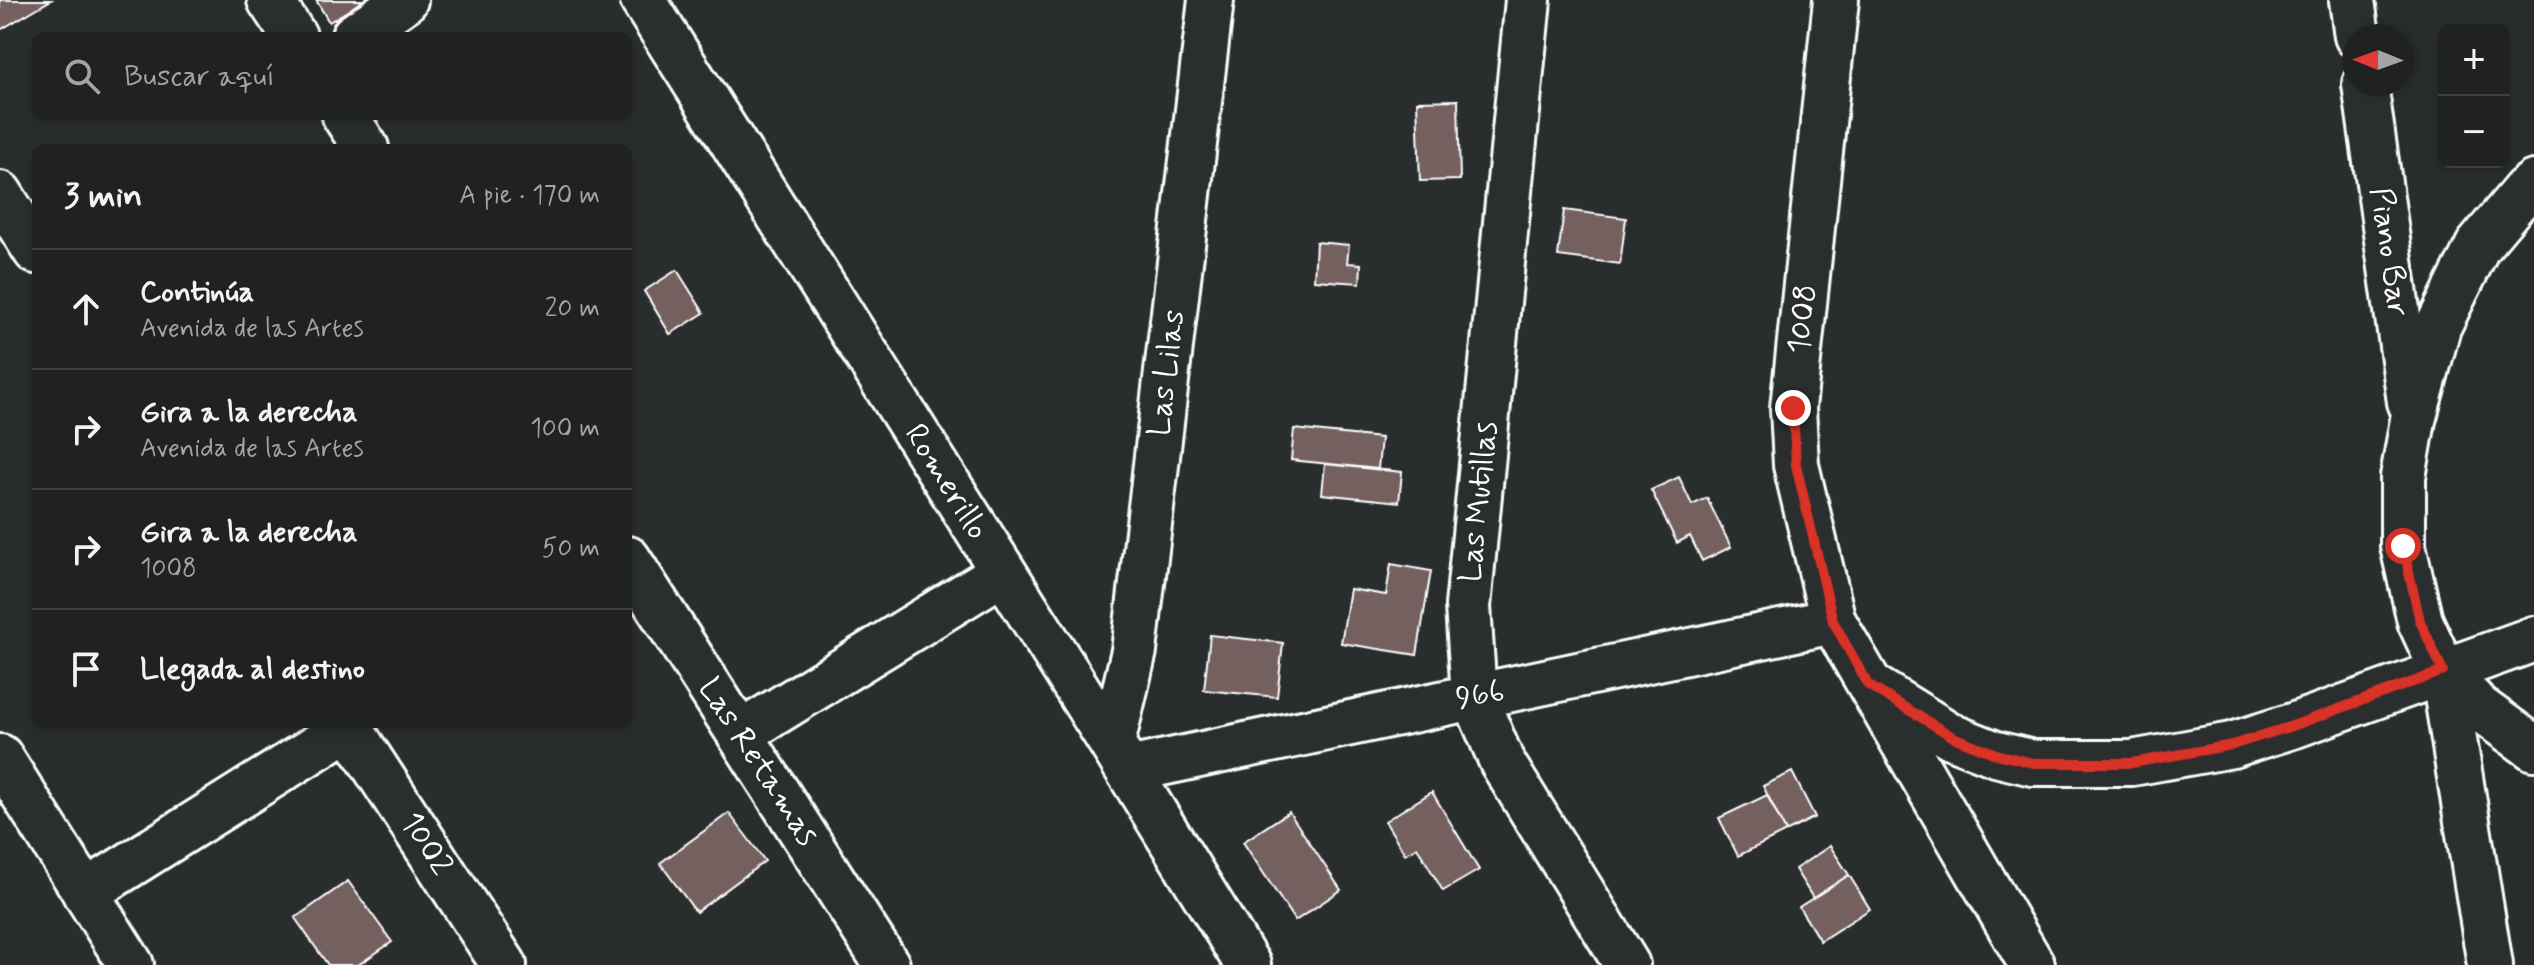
<!DOCTYPE html>
<html lang="es">
<meta charset="utf-8">
<style>
:root{--surface:#202222;--page:#282a2a;--text:#f1f3f6;--muted:#a2a4a5;--line:#3d3f40}
body{margin:0;font-family:Mynerve,sans-serif;background:var(--page);color:var(--text)}
.controls{position:absolute;right:24px;top:24px;display:grid;overflow:hidden;border-radius:12px;box-shadow:0 4px 12px #0003}
.controls button{width:72px;height:72px;display:grid;place-items:center;padding:0;border:0;border-bottom:2px solid var(--line);background:var(--surface);color:var(--text);font:40px sans-serif}
.compass{position:absolute;left:2342px;top:24px;width:72px;height:72px;border-radius:50%;background:var(--surface);box-shadow:0 4px 12px #0003;rotate:271deg}
.stop{position:absolute;width:24px;height:24px;margin:-18px;border:6px solid #d93025;border-radius:50%;background:#fff}
.stop.end{background:#d93025;border-color:#fff;box-shadow:0 2px 8px #0008}
.list{margin:0;padding:0;list-style:none}
h2{display:flex;justify-content:space-between;align-items:center;height:104px;margin:0;padding:0 32px;font-size:34px}
h2 small{font-size:26px;font-weight:400;color:var(--muted)}
.list li{display:grid;grid-template-columns:52px 1fr auto;gap:24px;align-items:center;box-sizing:border-box;height:120px;padding:0 32px;border-top:2px solid var(--line)}
.list b{display:block;font-size:30px;white-space:nowrap}
.list p{margin:0;font-size:26px;white-space:nowrap;color:var(--muted)}
.list em{font-size:26px;font-style:normal;color:var(--muted)}
.icon{flex:none;width:44px;height:44px;fill:none;stroke:currentColor;stroke-width:2;stroke-linecap:round;stroke-linejoin:round}
.map{position:relative;flex:none;width:2534px;height:965px;overflow:hidden}
.search{position:absolute;background:var(--surface);box-shadow:0 4px 12px #0003;left:32px;top:32px;width:600px;height:88px;display:flex;align-items:center;gap:20px;box-sizing:border-box;padding:0 28px;border-radius:12px;color:var(--muted);font-size:30px}
.panel{position:absolute;background:var(--surface);box-shadow:0 4px 12px #0003;left:32px;top:144px;width:600px;height:584px;border-radius:12px}
.map>svg:first-child{display:block}
</style>
<div class="map">
<svg width="2534" height="965" viewBox="0 0 2534 965">
<rect width="100%" height="100%" fill="#2a2d2e"/>
<filter id="ink" filterUnits="userSpaceOnUse"><feTurbulence type="fractalNoise" baseFrequency=".0125" numOctaves="2"/><feDisplacementMap in="SourceGraphic" scale="16" xChannelSelector="R" yChannelSelector="G"/><feConvolveMatrix kernelMatrix="1 2 1 2 8 2 1 2 1" color-interpolation-filters="sRGB"/></filter>
<g filter="url(#ink)">
<path fill="#746160" stroke="#fff" stroke-width="2" d="M 0,0 L 51,0 L 0,30 Z
M 316,0 L 363,0 L 364,1 L 329,22 Z
M 1458,100 L 1460,180 L 1420,181 L 1417,101 Z
M 1564,210 L 1626,218 L 1620,264 L 1558,256 Z
M 1316,242 L 1349,245 L 1347,263 L 1361,264 L 1360,283 L 1314,280 Z
M 677,270 L 704,313 L 670,334 L 644,291 Z
M 1294,429 L 1381,438 L 1378,469 L 1291,460 Z
M 1325,464 L 1402,472 L 1399,502 L 1322,494 Z
M 1679,477 L 1692,505 L 1707,498 L 1731,547 L 1702,561 L 1690,536 L 1677,543 L 1651,490 Z
M 1391,564 L 1431,571 L 1417,655 L 1341,643 L 1350,589 L 1386,595 Z
M 1210,635 L 1283,643 L 1277,697 L 1204,690 Z
M 1792,772 L 1815,817 L 1786,832 L 1763,786 Z
M 1432,792 L 1479,870 L 1443,891 L 1417,847 L 1405,854 L 1385,821 Z
M 1767,795 L 1786,832 L 1738,856 L 1719,818 Z
M 1289,812 L 1341,890 L 1295,921 L 1243,842 Z
M 729,813 L 765,861 L 696,912 L 660,863 Z
M 1830,846 L 1849,875 L 1813,898 L 1795,869 Z
M 1849,875 L 1870,909 L 1820,941 L 1799,907 Z
M 348,881 L 392,942 L 358,965 L 328,965 L 295,918 Z"/>
<g fill="none" stroke-linecap="round" stroke-linejoin="round">
<g stroke="#fff" stroke-width="50">
<path id="minor" d="M 270,0 L 294,36
M 643,0 L 1112,744 L 1248,965
M 1528,0 L 1468,606 L 1474,696 L 1502,762 L 1627,965
M 1836,0 L 1793,408 L 1796,465 L 1833,621 L 2032,965
M 2352,0 L 2357,36
M 354,36 L 405,0
M 2365,84 L 2410,402
M 345,116 L 366,148
M 2534,183 L 2525,190 L 2478,246 L 2438,327 L 2413,420 L 2403,477 L 2403,546 L 2420,621 L 2443,671 L 2479,708 L 2534,748
M 0,194 L 36,251
M 628,559 L 887,965
M 2443,671 L 2490,965
M 1874,688 L 1953,737 L 1996,754 L 2033,763 L 2132,763 L 2232,745 L 2295,725 L 2534,639
M 347,724 L 504,965
M 740,734 L 1003,572
M 1112,744 L 1134,651 L 1211,0
M 0,757 L 131,965
M 1128,770 L 1833,621
M 85,893 L 349,727"/>
</g>
<use href="#minor" stroke="#2a2d2e" stroke-width="44"/>
</g>
</g>
<g fill="none" stroke-linecap="round" stroke-linejoin="round" filter="url(#ink)">
<path stroke="#d93025" stroke-width="10" d="M 1793,408 L 1796,465 L 1833,621 L 1868,685 L 1953,737 L 1996,754 L 2033,763 L 2132,763 L 2232,745 L 2295,725 L 2443,671 L 2420,621 L 2403,546"/>
</g>
<g text-anchor="middle" dominant-baseline="central" stroke-width="6" stroke-linejoin="round" paint-order="stroke">
<g font-size="32" fill="#fff" stroke="#2a2d2e">
<text transform="translate(2389 252) rotate(82)">Piano Bar</text>
<text transform="translate(1803 319) rotate(-84)">1008</text>
<text transform="translate(1167 373) rotate(-83)">Las Lilas</text>
<text transform="translate(946 482) rotate(58)">Romerillo</text>
<text transform="translate(1479 502) rotate(-84)">Las Mutillas</text>
<text transform="translate(1480 695) rotate(-12)">966</text>
<text transform="translate(758 762) rotate(57)">Las Retamas</text>
<text transform="translate(426 844) rotate(57)">1002</text>
</g>
</g>
</svg>
<div class="controls">
<button>+</button>
<button>−</button>
</div>
<svg class="compass" viewBox="-18 -18 36 36"><path d="M0-13l5 13h-10z" fill="#e53935"/><path d="M0 13l5-13h-10z" fill="#a2a4a5"/></svg>
<div class="stop" style="left:2403px;top:546px"></div>
<div class="stop end" style="left:1793px;top:408px"></div>
<div class="search"><svg class="icon" aria-label="search" viewBox="0 0 24 24"><circle cx="10" cy="10" r="6"/><path d="M15 15l6 6"/></svg>Buscar aquí</div>
<section class="panel">
<h2>3 min<small>A pie · 170 m</small></h2>
<ul class="list">
<li><svg class="icon" aria-label="ahead" viewBox="0 0 24 24"><path d="M12 20V5M6 11l6-6 6 6"/></svg><div><b>Continúa</b><p>Avenida de las Artes</p></div><em>20 m</em></li>
<li><svg class="icon" aria-label="right" viewBox="0 0 24 24"><path d="M7 20v-9h11M14 6l5 5-5 5"/></svg><div><b>Gira a la derecha</b><p>Avenida de las Artes</p></div><em>100 m</em></li>
<li><svg class="icon" aria-label="right" viewBox="0 0 24 24"><path d="M7 20v-9h11M14 6l5 5-5 5"/></svg><div><b>Gira a la derecha</b><p>1008</p></div><em>50 m</em></li>
<li><svg class="icon" aria-label="arrive" viewBox="0 0 24 24"><path d="M6 21V4h12l-3 4 3 4H6"/></svg><div><b>Llegada al destino</b></div></li>
</ul>
</section>
</div>
